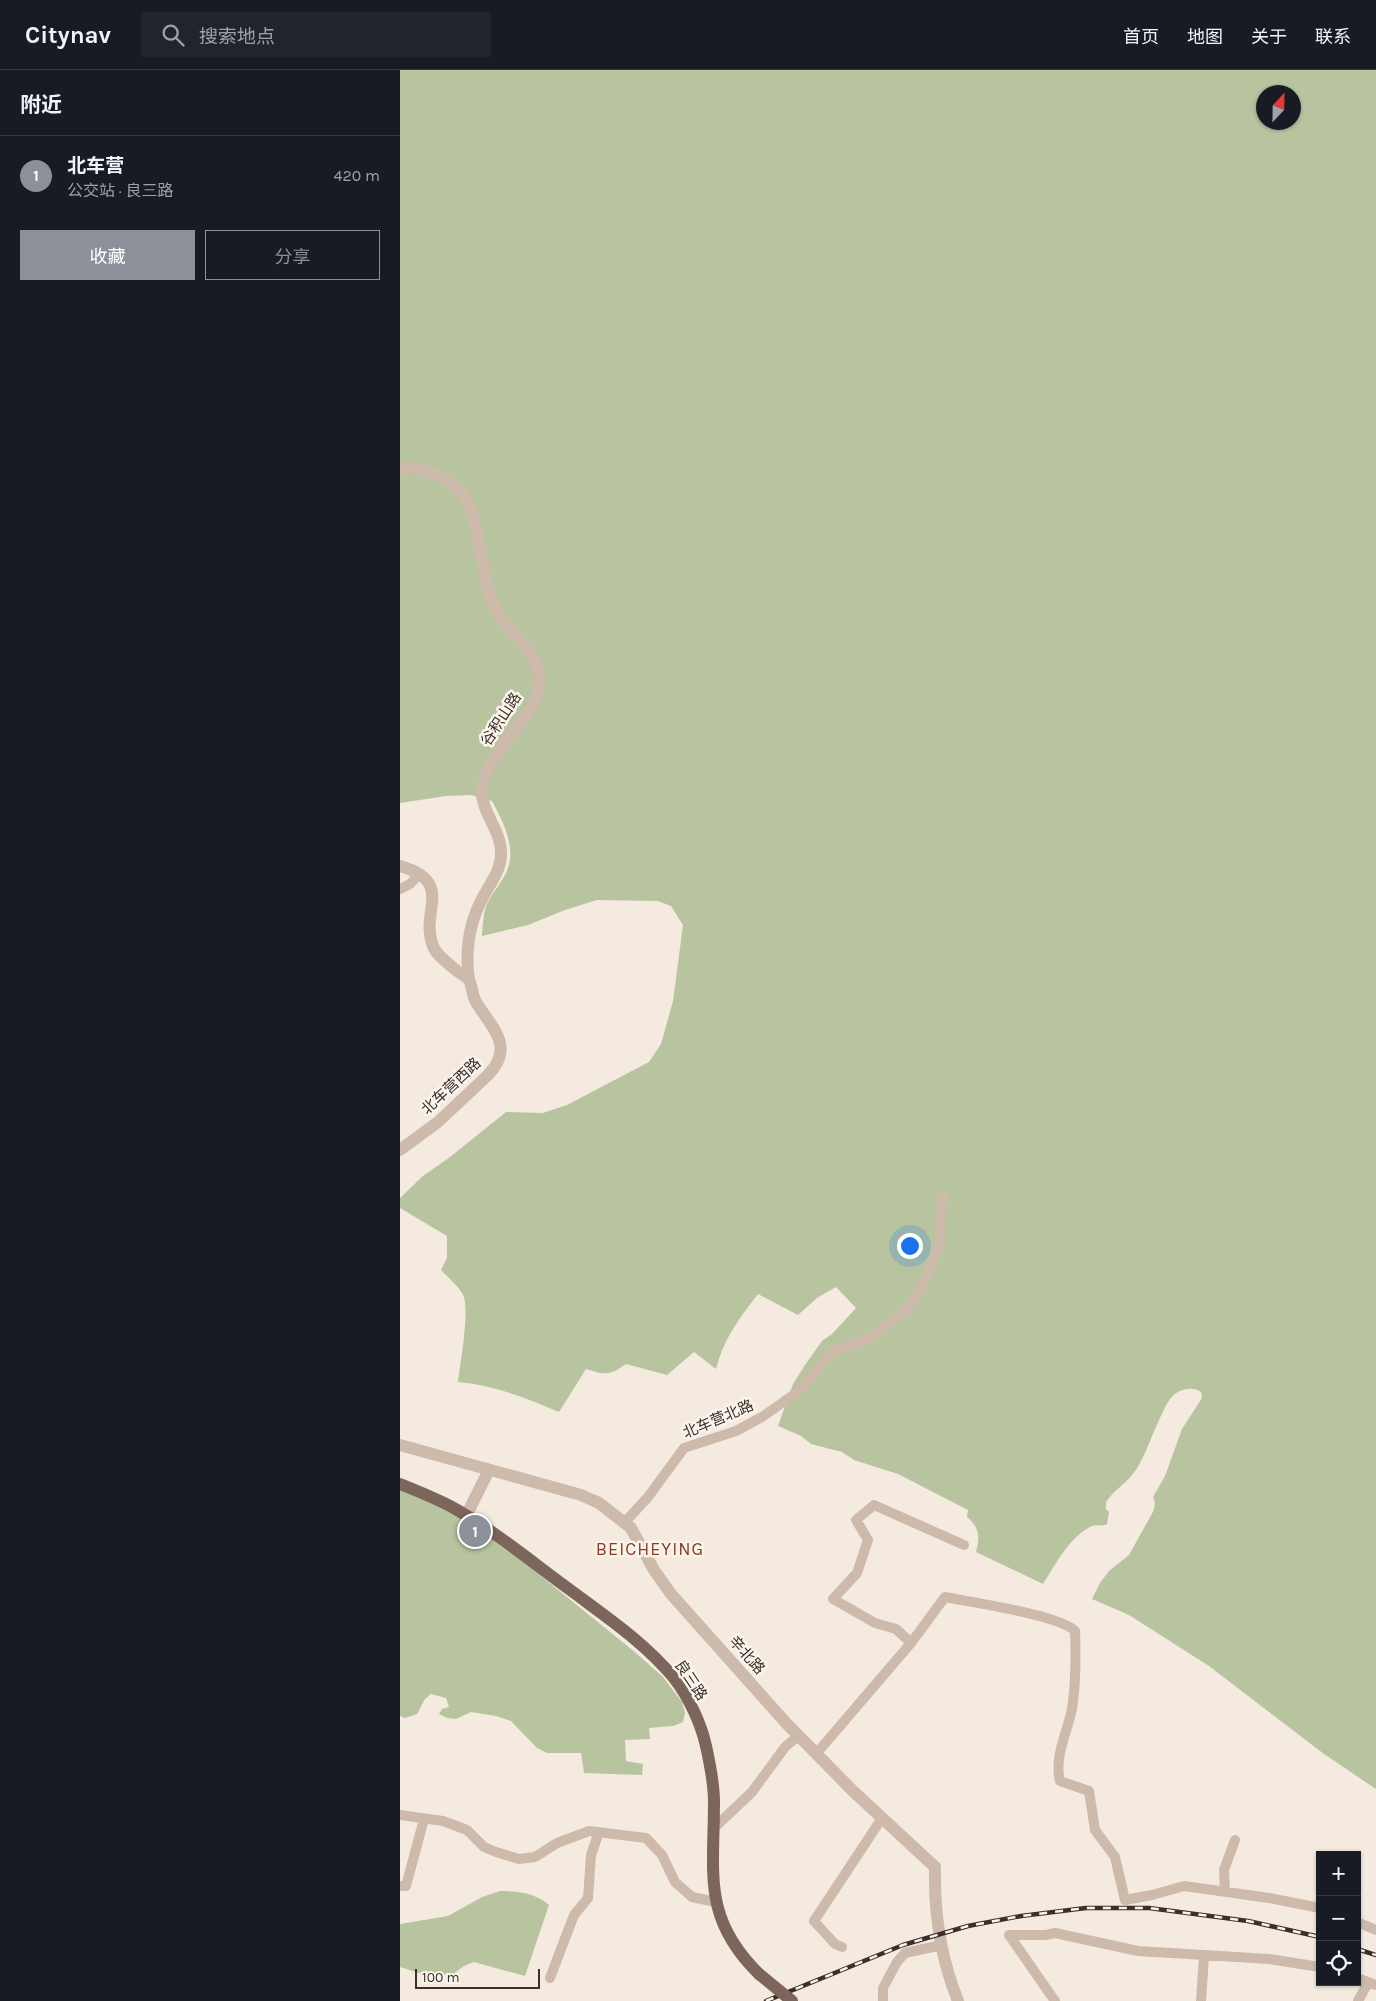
<!DOCTYPE html>
<html lang="zh">
<meta charset="utf-8">
<style>
:root{--surface:#171b24;--page:#20242c;--text:#f1f3f6;--muted:#9ea1a6;--line:#363941;--accent:#8c9099}
body{margin:0;font-family:Karla,"Noto Sans SC",sans-serif;background:var(--page);color:var(--text)}
.controls{position:absolute;right:15px;bottom:15px;display:grid;overflow:hidden;border-radius:0px;box-shadow:0 1px 4px #0004}
.controls button{width:45px;height:45px;display:grid;place-items:center;padding:0;border:0;border-bottom:1px solid var(--line);background:var(--surface);color:var(--text);font:25px sans-serif}
.compass{position:absolute;left:856px;top:15px;width:45px;height:45px;border-radius:50%;background:var(--surface);box-shadow:0 1px 4px #0004;rotate:22deg}
.scale{position:absolute;left:15px;bottom:12px;width:125px;box-sizing:border-box;padding-left:5px;border:2px solid #3a2f2a;border-top:0;font-size:14px;line-height:18px;white-space:nowrap;color:#3a2f2a;-webkit-text-stroke:4px #fbf4ed;paint-order:stroke}
.you{position:absolute;left:509px;top:1175px;width:18px;height:18px;margin:-12px;border:4px solid #fff;border-radius:50%;background:#1a73e8;box-shadow:0 0 0 8px #1a73e833}
.badge{display:grid;place-items:center;width:32px;height:32px;border-radius:50%;background:var(--accent);color:#fff;font-size:16px;font-weight:700}
.pin{position:absolute;translate:-50% -50%;border:2px solid #fff;box-shadow:0 1px 5px #0006}
.list{margin:0;padding:0;list-style:none}
h2{display:flex;justify-content:space-between;align-items:center;height:65px;margin:0;padding:0 20px;font-size:21px}
h2 small{font-size:16px;font-weight:400;color:var(--muted)}
.list li{display:grid;grid-template-columns:32px 1fr auto;gap:15px;align-items:center;box-sizing:border-box;height:80px;padding:0 20px;border-top:1px solid var(--line)}
.list b{display:block;font-size:19px;white-space:nowrap}
.list p{margin:0;font-size:16px;white-space:nowrap;color:var(--muted)}
.list em{font-size:16px;font-style:normal;color:var(--muted)}
.actions{display:flex;gap:10px;padding:15px 20px}
.actions a{flex:1;padding:11px 0;border:1px solid var(--accent);border-radius:0px;text-align:center;font-size:18px;color:var(--accent)}
.actions .main{background:var(--accent);color:#fff}
.icon{flex:none;width:28px;height:28px;fill:none;stroke:currentColor;stroke-width:2;stroke-linecap:round;stroke-linejoin:round}
.map{position:relative;flex:none;width:976px;height:1931px;overflow:hidden}
header{display:flex;align-items:center;gap:30px;box-sizing:border-box;height:70px;padding:0 25px;background:var(--surface);border-bottom:1px solid var(--line)}
header strong{font-size:24px}
nav{display:flex;gap:28px;margin-inline-start:auto;font-size:18px}
.search{width:350px;height:45px;background:var(--page);display:flex;align-items:center;gap:12px;box-sizing:border-box;padding:0 18px;border-radius:0px;color:var(--muted);font-size:19px}
main{display:flex}
aside{flex:1;background:var(--surface)}
.map>svg:first-child{display:block}
</style>
<header>
<strong>Citynav</strong>
<div class="search"><svg class="icon" aria-label="search" viewBox="0 0 24 24"><circle cx="10" cy="10" r="6"/><path d="M15 15l6 6"/></svg>搜索地点</div>
<nav><a>首页</a><a>地图</a><a>关于</a><a>联系</a></nav>
</header>
<main>
<aside>
<h2>附近<small></small></h2>
<ul class="list">
<li><span class="badge">1</span><div><b>北车营</b><p>公交站 · 良三路</p></div><em>420 m</em></li>
</ul>
<div class="actions"><a class="main">收藏</a><a>分享</a></div>
</aside>
<div class="map">
<svg width="976" height="1931" viewBox="0 0 976 1931">
<rect width="100%" height="100%" fill="#f4eae0"/>
<path fill="#b7c49f" fill-rule="evenodd" d="M 0,0 L 976,0 L 976,1719 L 924,1684 L 809,1596 L 729,1545 L 692,1529 L 700,1513 L 709,1501 L 729,1485 L 754,1440 L 755,1432 L 753,1427 L 765,1406 L 782,1359 L 802,1328 L 801,1322 C 794,1317 784,1318 776,1323 C 762,1332 748,1384 735,1401 C 727,1413 714,1420 706,1432 L 706,1439 L 709,1442 L 707,1454 C 701,1457 697,1454 692,1456 C 669,1467 656,1494 643,1514 L 576,1482 C 580,1467 580,1458 567,1447 L 568,1440 L 498,1404 L 454,1390 L 442,1382 L 411,1374 L 401,1366 L 378,1356 L 393,1314 L 405,1295 L 422,1271 L 432,1264 L 456,1238 L 436,1217 L 417,1228 L 398,1245 L 358,1224 C 340,1247 323,1270 316,1299 L 294,1282 L 267,1305 L 226,1294 C 209,1306 205,1305 186,1299 L 159,1342 C 126,1328 93,1315 58,1312 C 60,1294 71,1236 62,1223 C 57,1215 48,1207 41,1200 L 47,1188 L 47,1166 L 0,1138 L 0,1128 L 23,1106 L 50,1087 L 106,1042 L 143,1043 L 167,1035 L 249,992 L 261,974 L 273,931 L 283,855 L 271,836 L 258,831 L 197,830 L 165,840 L 128,855 L 82,866 C 83,854 83,842 88,832 C 94,820 104,810 108,798 C 116,776 102,749 92,731 L 71,725 L 46,726 L 0,733 ZM 864,22 L 894,22 L 894,52 L 864,52 Z
M 0,1420 L 56,1444 L 120,1489 L 236,1583 L 263,1607 L 282,1632 L 285,1643 L 283,1652 L 273,1656 L 249,1658 L 250,1669 L 225,1670 L 226,1691 L 243,1694 L 242,1705 L 184,1703 L 181,1683 L 147,1683 L 137,1678 L 111,1651 L 96,1646 L 71,1642 L 56,1649 L 47,1648 L 39,1644 L 42,1639 L 49,1637 L 46,1628 L 31,1624 L 25,1629 L 17,1644 L 5,1648 L 0,1646 Z
M 100,1821 C 118,1821 136,1823 149,1835 L 125,1906 L 74,1892 L 64,1896 L 52,1905 L 19,1903 L 0,1897 L 0,1854 L 48,1846 L 82,1827 Z"/>
<g fill="none" stroke-linecap="round" stroke-linejoin="round">
<path stroke="#cdbaab" stroke-width="10" d="M 0,819 L 10,814 L 19,804
M 225,1452 L 248,1427 L 284,1378 L 336,1361 L 362,1347 L 399,1321 L 433,1281 L 470,1268 L 505,1241 L 520,1222 L 540,1173 L 542,1126
M 511,1573 L 496,1559 L 475,1553 L 433,1529 L 457,1503 L 468,1470 L 456,1450 L 474,1435 L 564,1475
M 416,1684 L 511,1573 L 545,1527 C 570,1532 660,1545 675,1561 C 676,1587 676,1613 672,1639 C 667,1663 654,1687 660,1711 L 689,1721 L 695,1760 L 715,1787 L 725,1830 L 752,1825 L 784,1816 L 869,1828 L 920,1838
M 0,1745 L 43,1751 L 67,1760 L 84,1777 L 96,1782 L 119,1789 L 135,1787 L 157,1773 L 189,1761 L 246,1768 L 262,1785 L 275,1812 L 292,1827 L 316,1832
M 313,1759 L 352,1722 L 385,1677 L 398,1666
M 0,1816 L 6,1816 L 24,1749
M 825,1821 L 824,1800 L 835,1770
M 957,1852 L 976,1860
M 442,1877 L 435,1874 L 414,1851 L 482,1748
M 150,1908 L 174,1845 L 188,1828 L 191,1785 L 199,1762
M 957,1908 L 976,1915
M 483,1931 L 483,1918 L 497,1892 L 505,1883 L 542,1875
M 655,1931 L 609,1865 L 646,1865 L 655,1863 L 738,1881 L 869,1889 L 920,1897
M 801,1931 L 804,1887
M 958,1931 L 968,1913"/>
<path stroke="#cdbaab" stroke-width="12" d="M 0,399 C 12,396 26,399 37,405 C 46,409 55,414 61,422 C 81,445 80,508 95,538 C 106,560 142,586 140,611 C 138,646 91,678 83,712 C 76,739 102,758 101,784 C 101,801 89,815 82,829 C 69,854 65,882 69,910
M 0,796 C 56,812 19,842 33,876 C 36,885 50,895 57,901 C 60,903 67,907 69,910 C 72,915 72,925 76,932 C 91,957 116,976 88,1005 L 38,1052 L 0,1080
M 0,1375 L 181,1425 L 199,1433 L 231,1458 L 254,1500 L 271,1524 L 386,1653 L 453,1721 L 535,1797 C 534,1842 541,1889 558,1931
M 66,1446 L 86,1406 L 87,1399"/>
<path stroke="#7c665b" stroke-width="12" d="M 0,1414 C 17,1421 35,1428 52,1437 C 95,1461 133,1493 173,1522 C 208,1548 246,1574 274,1608 C 288,1626 301,1653 306,1676 C 310,1694 314,1714 314,1732 C 314,1804 302,1848 359,1904"/>
<g stroke="#3a2f2a" stroke-width="4.5">
<path id="rail" d="M 957,1879 L 976,1885
M 366,1931 L 503,1875 L 568,1856 L 621,1846 L 686,1838 L 749,1838 L 848,1851 L 920,1867"/>
</g>
<use href="#rail" stroke="#fbf4ed" stroke-width="2.5" stroke-dasharray="8" stroke-linecap="butt"/>
<path stroke="#7c665b" stroke-width="12" d="M 359,1904 L 392,1931"/>
</g>
<g text-anchor="middle" dominant-baseline="central" stroke-width="5" stroke-linejoin="round" paint-order="stroke">
<g font-size="15" fill="#3a2f2a" stroke="#fbf4ed">
<text transform="translate(101 649) rotate(-57)">谷积山路</text>
<text transform="translate(51 1016) rotate(-43)">北车营西路</text>
<text transform="translate(318 1349) rotate(-23)">北车营北路</text>
<text transform="translate(347 1585) rotate(48)">辛北路</text>
<text transform="translate(291 1610) rotate(56)">良三路</text>
</g>
<g font-size="18" letter-spacing="1" fill="#8c3b21" stroke="#fbf4ed">
<text x="250" y="1479">BEICHEYING</text>
</g>
</g>
</svg>
<div class="controls">
<button>+</button>
<button>−</button>
<button><svg class="icon" aria-label="locate" viewBox="0 0 24 24"><circle cx="12" cy="12" r="6"/><path d="M12 2v4M12 18v4M2 12h4M18 12h4"/></svg></button>
</div>
<svg class="compass" viewBox="-18 -18 36 36"><path d="M0-13l5 13h-10z" fill="#e53935"/><path d="M0 13l5-13h-10z" fill="#9ea1a6"/></svg>
<div class="scale">100 m</div>
<div class="you"></div>
<div class="pin badge" style="left:75px;top:1461px">1</div>
</div>
</main>
